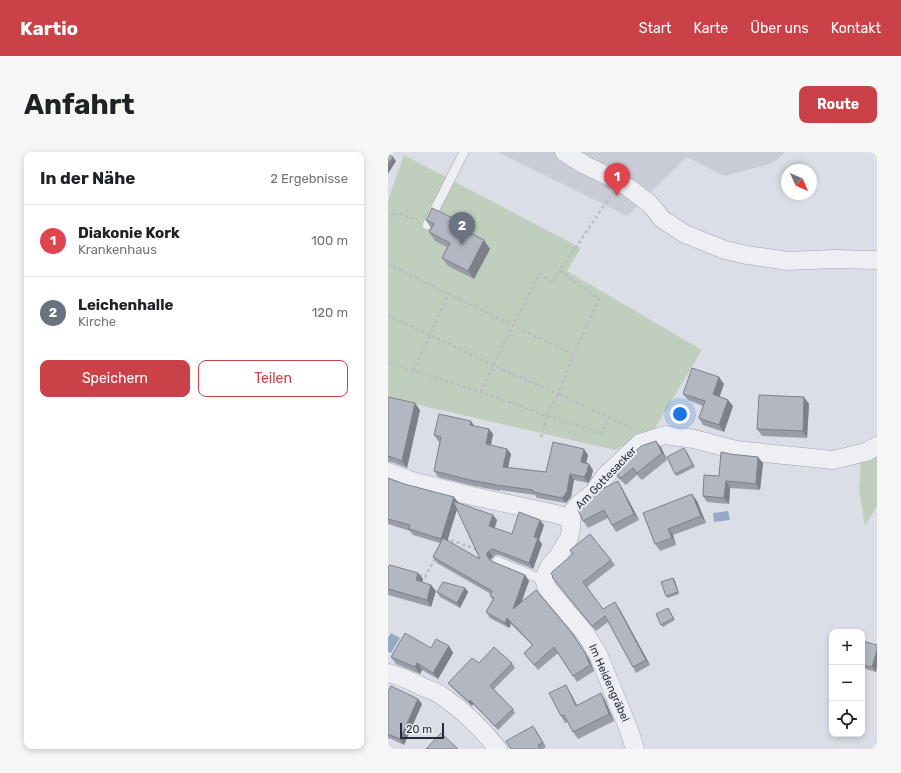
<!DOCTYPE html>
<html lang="de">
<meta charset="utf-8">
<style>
:root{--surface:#fff;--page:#f6f6f6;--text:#202124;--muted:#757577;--line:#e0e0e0;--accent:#ca4147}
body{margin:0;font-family:Rubik,sans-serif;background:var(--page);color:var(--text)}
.controls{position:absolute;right:12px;bottom:12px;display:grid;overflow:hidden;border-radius:8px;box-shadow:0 2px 6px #0003}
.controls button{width:36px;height:36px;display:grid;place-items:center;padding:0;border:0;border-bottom:1px solid var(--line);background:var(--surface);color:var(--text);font:20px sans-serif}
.compass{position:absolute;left:393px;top:12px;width:36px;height:36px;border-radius:50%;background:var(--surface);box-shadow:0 2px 6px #0003;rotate:135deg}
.scale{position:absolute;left:12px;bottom:10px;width:44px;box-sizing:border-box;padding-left:4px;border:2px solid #262b3b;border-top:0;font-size:11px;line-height:14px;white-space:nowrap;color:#262b3b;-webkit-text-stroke:3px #ebedf3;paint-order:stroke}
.you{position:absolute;left:292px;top:262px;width:14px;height:14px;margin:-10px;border:3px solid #fff;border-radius:50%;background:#1a73e8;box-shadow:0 0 0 6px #1a73e833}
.badge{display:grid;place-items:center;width:26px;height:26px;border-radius:50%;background:var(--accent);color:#fff;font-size:13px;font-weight:700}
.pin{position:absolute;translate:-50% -33px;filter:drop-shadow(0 1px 2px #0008)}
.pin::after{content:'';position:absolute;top:21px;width:14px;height:12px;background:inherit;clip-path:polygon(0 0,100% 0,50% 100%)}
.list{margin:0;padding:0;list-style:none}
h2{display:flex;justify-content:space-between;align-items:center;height:52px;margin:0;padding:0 16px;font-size:17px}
h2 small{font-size:13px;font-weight:400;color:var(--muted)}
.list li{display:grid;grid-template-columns:26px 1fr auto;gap:12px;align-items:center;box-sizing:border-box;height:72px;padding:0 16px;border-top:1px solid var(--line)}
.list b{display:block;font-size:15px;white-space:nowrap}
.list p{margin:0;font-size:13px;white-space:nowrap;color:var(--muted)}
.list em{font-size:13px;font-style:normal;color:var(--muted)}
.actions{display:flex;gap:8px;padding:12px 16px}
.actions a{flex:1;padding:9px 0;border:1px solid var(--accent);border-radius:8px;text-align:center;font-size:14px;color:var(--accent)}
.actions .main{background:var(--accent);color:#fff}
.icon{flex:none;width:22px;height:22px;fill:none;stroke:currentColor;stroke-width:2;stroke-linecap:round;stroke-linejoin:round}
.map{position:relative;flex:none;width:489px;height:597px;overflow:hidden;border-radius:8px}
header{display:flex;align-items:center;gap:24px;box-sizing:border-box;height:56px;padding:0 20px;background:var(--accent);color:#fff}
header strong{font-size:19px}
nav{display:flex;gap:22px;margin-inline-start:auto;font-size:14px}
.intro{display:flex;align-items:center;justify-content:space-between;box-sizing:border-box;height:96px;padding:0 24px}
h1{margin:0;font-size:28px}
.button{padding:10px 18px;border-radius:8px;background:var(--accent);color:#fff;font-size:14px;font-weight:700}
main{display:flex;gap:24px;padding:0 24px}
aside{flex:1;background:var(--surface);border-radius:8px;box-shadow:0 2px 6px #0003}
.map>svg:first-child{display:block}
</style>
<header>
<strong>Kartio</strong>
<nav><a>Start</a><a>Karte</a><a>Über uns</a><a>Kontakt</a></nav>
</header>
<div class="intro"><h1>Anfahrt</h1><a class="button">Route</a></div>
<main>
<aside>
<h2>In der Nähe<small>2 Ergebnisse</small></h2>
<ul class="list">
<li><span class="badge" style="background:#e0444e">1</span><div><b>Diakonie Kork</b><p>Krankenhaus</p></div><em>100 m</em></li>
<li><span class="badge" style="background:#6b7280">2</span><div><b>Leichenhalle</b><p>Kirche</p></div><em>120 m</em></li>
</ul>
<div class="actions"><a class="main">Speichern</a><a>Teilen</a></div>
</aside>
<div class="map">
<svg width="489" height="597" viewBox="0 0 489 597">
<rect width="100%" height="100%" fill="#dbdee6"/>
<path fill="#cacdd7" d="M 110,0 L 397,0 L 385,11 L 336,24 L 299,5 L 239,64 Z"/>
<path fill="#c0cfbd" d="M 16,3 L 193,96 L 179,119 L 314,198 L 264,281 L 227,298 L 0,246 L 0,48 Z
M 489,301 L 489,354 L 477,374 L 471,338 L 473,308 Z"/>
<path fill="#96a8c6" d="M 340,359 L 342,368 L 326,370 L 325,361 Z
M 3,481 L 12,486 L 3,501 L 0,500 L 0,486 Z"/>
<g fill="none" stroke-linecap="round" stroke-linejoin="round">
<g stroke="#a1a5af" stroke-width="10">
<path id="service" d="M 39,73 L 76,0
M 109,409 L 143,423 L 156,427"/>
</g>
<g stroke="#a1a5af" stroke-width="19">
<path id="minor" d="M 176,0 L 197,13 L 232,30 L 241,36 L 262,52 L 274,67 L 297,82 L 337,98 L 359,103 L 400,109 L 446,107 L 489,108
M 0,320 L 24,329 L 84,344 L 168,362 L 183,367 L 185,359 L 191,352 L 206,340 L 217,324 L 252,291 L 277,283 L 306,287 L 348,298 L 445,308 L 478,300 L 489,294
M 183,367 L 183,377 L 181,386 L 171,403 L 161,415 L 156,427 L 159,436 L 197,481 L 210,502 L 241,578 L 247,597
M 0,521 C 13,524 25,530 37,536 C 43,538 49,540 54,544 C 75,558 94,577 110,597"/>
</g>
<path stroke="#babcc4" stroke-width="2.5" stroke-dasharray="3 3" stroke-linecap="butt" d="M 0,65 C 11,59 19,64 29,69
M 0,112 L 126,174 L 186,202
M 0,164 L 42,183 L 105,213 L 170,242 L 186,202 L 211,147 L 172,119 L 223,43
M 0,211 L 93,240 L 159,264 L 213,281 L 222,266
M 25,219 L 61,142
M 93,240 C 111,199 132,160 152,121 L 164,131 L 172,119
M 153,285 L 159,264 L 170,242 L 246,277
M 58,389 L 60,387 L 90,398
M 31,423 L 37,425 L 48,405"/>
<use href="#service" stroke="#eeeff4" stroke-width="9"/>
<use href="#minor" stroke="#eeeff4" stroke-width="18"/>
</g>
<path fill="#9a9da7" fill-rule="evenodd" d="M 67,67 L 72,75 L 72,76 L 102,97 L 86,127 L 60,114 L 54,106 L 59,95 L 47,89 L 41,80 L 43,76 L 38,68 Z
M 336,232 L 331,245 L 340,248 L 345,254 L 336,280 L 315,273 L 311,266 L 315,254 L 300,248 L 295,242 Z
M 0,245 L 32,258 L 19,316 L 4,310 L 0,310 Z
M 421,252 L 419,286 L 374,284 L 369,277 Z
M 87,274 L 101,277 L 105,282 L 103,293 L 119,297 L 123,302 L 120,315 L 158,320 L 200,303 L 198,311 L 205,318 L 203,326 L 200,331 L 186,328 L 183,345 L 178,351 L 149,346 L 147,343 L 112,338 L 112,339 L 86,334 L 50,325 L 46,319 L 52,290 L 50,289 L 46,283 Z
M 273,295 L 279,308 L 254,328 L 249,323 L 238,333 L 230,326 L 226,319 Z
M 298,298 L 307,315 L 289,324 L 287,322 Z
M 375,311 L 372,338 L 342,336 L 341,352 L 319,350 L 315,344 L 331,324 Z
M 0,326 L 70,351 L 109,368 L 107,376 L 124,382 L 156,373 L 151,388 L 154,392 L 145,417 L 111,403 L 108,403 L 105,405 L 103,407 L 103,409 L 137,423 L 141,429 L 133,450 L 184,481 L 201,507 L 206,519 L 189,530 L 170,501 L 150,518 L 136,501 L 144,493 L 123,472 L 121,476 L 102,466 L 98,460 L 105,448 L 102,444 L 103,442 L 49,411 L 45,405 L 52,391 L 25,383 L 22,379 L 0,372 ZM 69,357 L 92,407 L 59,389 Z
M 234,336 L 251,368 L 228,380 L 220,366 L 200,376 L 195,369 Z
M 309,349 L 318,371 L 285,383 L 288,393 L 272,399 L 267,392 L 255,361 Z
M 223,408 L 227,413 L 199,435 L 215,457 L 231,456 L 262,513 L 248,521 L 245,515 L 220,470 L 208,479 L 164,425 Z
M 0,415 L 30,421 L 35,427 L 34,430 L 43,433 L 48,439 L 43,455 L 0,443 Z
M 285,426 L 287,429 L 291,442 L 280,446 L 278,444 Z
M 77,436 L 80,440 L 72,456 L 52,445 L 49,440 Z
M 280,456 L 287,468 L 275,475 L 273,473 Z
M 474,489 L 489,493 L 489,514 L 488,520 L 474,516 Z
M 61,494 L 65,501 L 50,527 L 34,518 L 32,522 L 8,512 L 3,505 L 43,496 Z
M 91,511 L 124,511 L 127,516 L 106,537 L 125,557 L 127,561 L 110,578 L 85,552 L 84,554 L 63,535 L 60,531 Z
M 0,540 L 30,547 L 34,552 L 16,593 L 1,586 L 0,587 Z
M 182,540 L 189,553 L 217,548 L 226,569 L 190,587 L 185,580 L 180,570 L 177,571 L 173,564 Z
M 148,578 L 158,595 L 155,597 L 123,597 Z"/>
<path fill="#7d8088" d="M 5,5 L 8,9 L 0,22 L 0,12 Z
M 67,67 L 72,75 L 70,81 L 64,72 Z
M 96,88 L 102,97 L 86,127 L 80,119 Z
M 331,225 L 336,232 L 330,249 L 325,242 Z
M 416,245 L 421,252 L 419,286 L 415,279 Z
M 340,248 L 345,254 L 336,280 L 331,273 Z
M 27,251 L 32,258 L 19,316 L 14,309 Z
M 83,269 L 87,275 L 82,273 Z
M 101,277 L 105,282 L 102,298 L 98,292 Z
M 268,289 L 273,295 L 279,308 L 274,301 Z
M 119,297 L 123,302 L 119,320 L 115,315 Z
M 196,297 L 200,303 L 197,316 L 193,310 Z
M 370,305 L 375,311 L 372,338 L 368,332 Z
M 201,312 L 205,318 L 203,326 L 200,331 L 196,325 Z
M 182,322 L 186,328 L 183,345 L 178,351 L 174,346 Z
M 230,329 L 234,336 L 251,368 L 246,362 Z
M 338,329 L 342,336 L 341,352 L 336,346 Z
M 304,342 L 309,349 L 318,371 L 313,364 Z
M 66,345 L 71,351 L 58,393 L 53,387 Z
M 105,363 L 109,368 L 105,380 L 101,374 Z
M 152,368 L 156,373 L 151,388 L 154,392 L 145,417 L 141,411 L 146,385 Z
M 280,377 L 285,383 L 288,393 L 284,386 Z
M 101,399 L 105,405 L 103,407 L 103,410 L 99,404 L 99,401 Z
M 30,421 L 35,427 L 33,435 L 28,428 Z
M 137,423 L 141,429 L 129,463 L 125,457 Z
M 285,426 L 287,429 L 291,442 L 290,440 Z
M 43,433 L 48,439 L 43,455 L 39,448 Z
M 77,436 L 80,440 L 72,456 L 69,451 Z
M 227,450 L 231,456 L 262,513 L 258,508 Z
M 119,466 L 123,472 L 121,476 L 117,471 Z
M 184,481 L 201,507 L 206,519 L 202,513 Z
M 61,494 L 65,501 L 50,527 L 45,521 Z
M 489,498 L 489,514 L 488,520 L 484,515 Z
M 29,511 L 34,518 L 32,522 L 27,515 Z
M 178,533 L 182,540 L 193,561 L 188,554 Z
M 213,541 L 217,548 L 226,569 L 221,562 Z
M 30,547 L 34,552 L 16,593 L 12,587 Z
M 82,548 L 85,552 L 84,554 L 81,550 Z"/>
<path fill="#b3b7c2" stroke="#7d8088" d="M 0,2 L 5,5 L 0,12 Z
M 44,56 L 67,67 L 64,72 L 96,88 L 80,119 L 54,106 L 62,91 L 41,80 L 46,72 L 38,68 Z
M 304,216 L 331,225 L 325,242 L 340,248 L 331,273 L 311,266 L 317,249 L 295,242 Z
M 371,243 L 416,245 L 415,279 L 369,277 Z
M 0,245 L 27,251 L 14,309 L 0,304 Z
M 51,262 L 83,269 L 82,273 L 101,277 L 98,292 L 119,297 L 115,315 L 158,320 L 165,290 L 196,297 L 193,310 L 201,312 L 199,320 L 196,325 L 182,322 L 179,340 L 174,346 L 145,340 L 145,338 L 108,333 L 82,328 L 46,319 L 53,285 L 46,283 Z
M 268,289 L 274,301 L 249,321 L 245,316 L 233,326 L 226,319 L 253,294 Z
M 296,296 L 305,313 L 287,322 L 279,305 Z
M 333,300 L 342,302 L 370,305 L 368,332 L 338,329 L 336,346 L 315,344 L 316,323 L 331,324 Z
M 0,326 L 16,332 L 66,345 L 53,387 L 21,377 L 22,373 L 0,367 Z
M 230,329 L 246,362 L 224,373 L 216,358 L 195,369 L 190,358 L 194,353 L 210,339 Z
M 304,342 L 313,364 L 280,377 L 284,386 L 267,392 L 255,361 Z
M 65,349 L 105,363 L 101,374 L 124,382 L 131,360 L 152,368 L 146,385 L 150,386 L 141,411 L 107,398 L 104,397 L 101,399 L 99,401 L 99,404 L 103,409 L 137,423 L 125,457 L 148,438 L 184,481 L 197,501 L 202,513 L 185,524 L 166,495 L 146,513 L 136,501 L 145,493 L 119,466 L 117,471 L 98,460 L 106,446 L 102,444 L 104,439 L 45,405 L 55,386 L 92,407 Z
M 202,382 L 223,408 L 195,430 L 215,457 L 227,450 L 258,508 L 245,515 L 217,464 L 204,474 L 164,425 L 165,424 L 163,422 L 164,420 L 185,402 L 182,398 Z
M 2,413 L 30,421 L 28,428 L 43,433 L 39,448 L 0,437 L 0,415 Z
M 285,426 L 290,440 L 278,444 L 273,430 Z
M 55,430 L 77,436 L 69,451 L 49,440 Z
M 280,456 L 285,466 L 273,473 L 268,462 Z
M 17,481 L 43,496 L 48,487 L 61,494 L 45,521 L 29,511 L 27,515 L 3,505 Z
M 474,489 L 489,493 L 489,498 L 484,515 L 474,513 Z
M 106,495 L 124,511 L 102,534 L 125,557 L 107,574 L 82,548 L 81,550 L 60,531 L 84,506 L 91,511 Z
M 178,533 L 188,554 L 213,541 L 221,562 L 185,580 L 176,563 L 173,564 L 161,541 Z
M 3,534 L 30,547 L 12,587 L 0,582 L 0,540 Z
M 145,574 L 155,591 L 150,593 L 152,597 L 123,597 L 118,589 Z
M 53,581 L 70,597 L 38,597 Z"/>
<g text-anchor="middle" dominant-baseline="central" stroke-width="4" stroke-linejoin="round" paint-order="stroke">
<g font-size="11" fill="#262b3b" stroke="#ebedf3">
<text transform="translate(218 326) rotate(-46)">Am Gottesacker</text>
<text transform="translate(221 531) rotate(66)">Im Heidengräbel</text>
</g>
</g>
</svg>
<div class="controls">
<button>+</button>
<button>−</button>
<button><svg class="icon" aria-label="locate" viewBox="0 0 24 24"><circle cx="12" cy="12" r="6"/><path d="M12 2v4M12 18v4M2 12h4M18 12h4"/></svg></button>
</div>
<svg class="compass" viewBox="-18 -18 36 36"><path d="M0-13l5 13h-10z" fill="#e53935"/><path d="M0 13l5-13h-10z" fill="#757577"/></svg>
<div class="scale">20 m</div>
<div class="you"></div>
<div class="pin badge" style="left:229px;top:44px;background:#e0444e">1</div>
<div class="pin badge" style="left:74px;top:93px;background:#6b7280">2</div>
</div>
</main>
